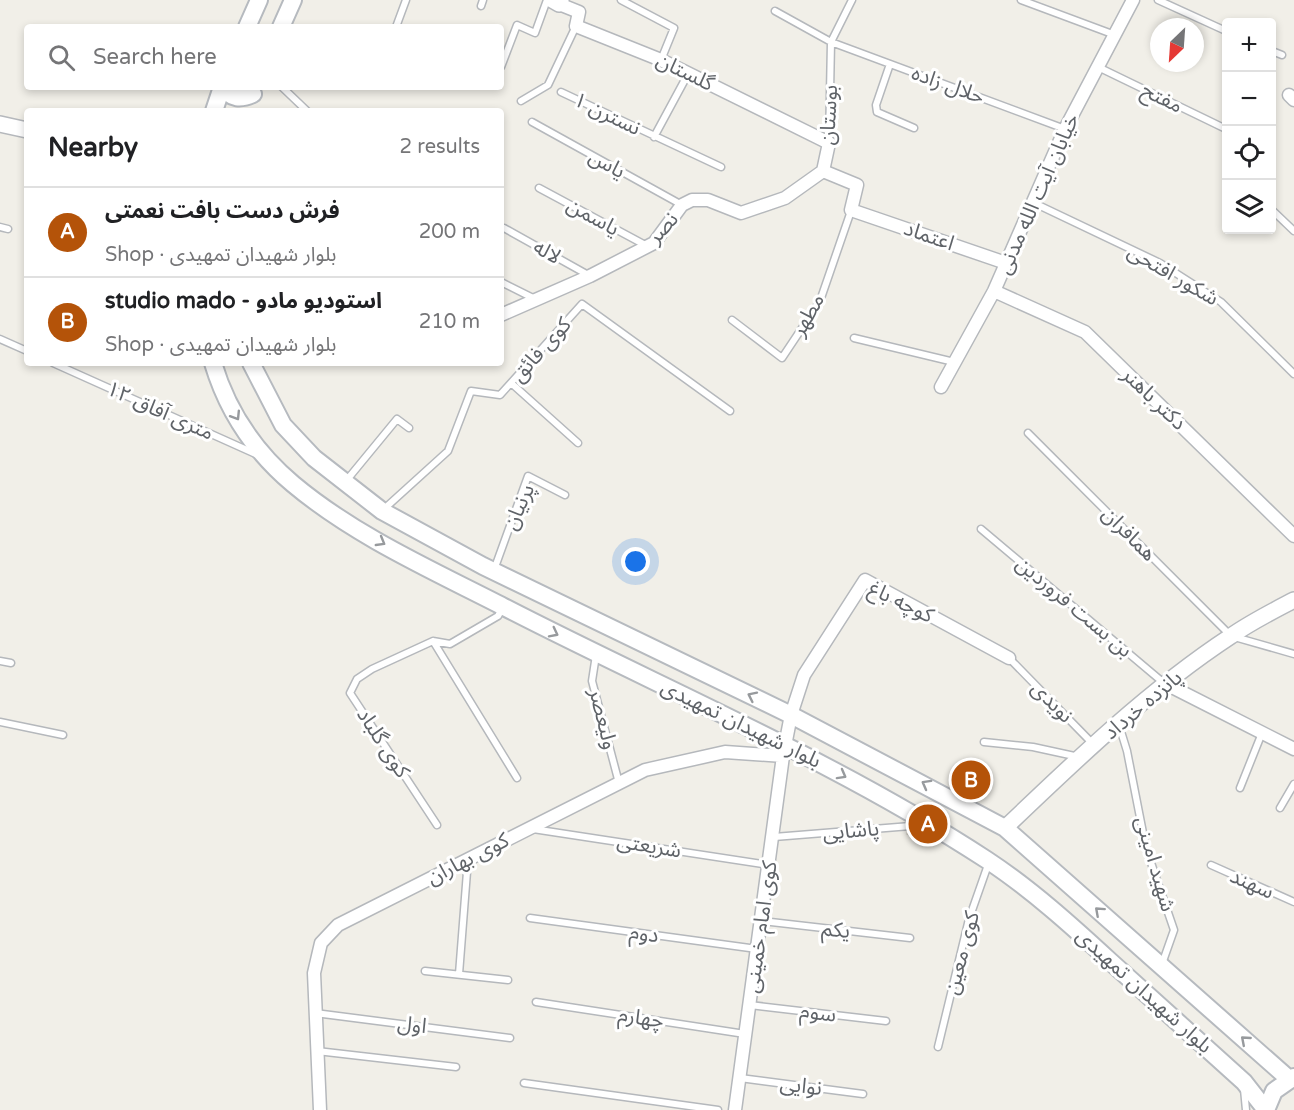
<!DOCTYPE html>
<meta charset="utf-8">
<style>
:root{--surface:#fff;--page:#f2f2f2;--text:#202124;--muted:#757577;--line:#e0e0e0;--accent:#b45309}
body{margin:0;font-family:"Varela Round","Noto Sans Arabic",sans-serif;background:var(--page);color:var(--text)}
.controls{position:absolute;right:18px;top:18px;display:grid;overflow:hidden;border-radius:6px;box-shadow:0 3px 9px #0003}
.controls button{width:54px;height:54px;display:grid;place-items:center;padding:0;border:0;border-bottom:2px solid var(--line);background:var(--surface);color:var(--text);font:30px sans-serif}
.compass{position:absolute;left:1150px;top:18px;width:54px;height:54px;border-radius:50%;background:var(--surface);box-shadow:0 3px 9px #0003;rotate:205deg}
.you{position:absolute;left:636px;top:562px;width:21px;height:21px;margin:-15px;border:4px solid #fff;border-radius:50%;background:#1a73e8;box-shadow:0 0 0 9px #1a73e833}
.badge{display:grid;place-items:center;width:39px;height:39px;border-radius:50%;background:var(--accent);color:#fff;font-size:20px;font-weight:700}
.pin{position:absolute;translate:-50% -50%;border:3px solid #fff;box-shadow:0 2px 6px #0006}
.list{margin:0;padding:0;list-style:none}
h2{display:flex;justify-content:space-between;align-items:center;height:78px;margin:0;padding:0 24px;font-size:26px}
h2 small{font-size:20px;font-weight:400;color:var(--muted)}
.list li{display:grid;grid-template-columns:39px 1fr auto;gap:18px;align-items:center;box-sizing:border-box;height:90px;padding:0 24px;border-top:2px solid var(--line)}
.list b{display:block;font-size:22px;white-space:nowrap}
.list p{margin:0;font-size:20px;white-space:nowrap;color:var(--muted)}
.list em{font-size:20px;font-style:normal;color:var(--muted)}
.icon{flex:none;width:33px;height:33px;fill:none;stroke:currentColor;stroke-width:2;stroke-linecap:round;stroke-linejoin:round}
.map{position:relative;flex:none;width:1294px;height:1110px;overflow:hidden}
.search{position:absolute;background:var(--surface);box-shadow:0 3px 9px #0003;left:24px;top:24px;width:480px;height:66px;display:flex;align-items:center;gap:15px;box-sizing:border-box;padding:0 21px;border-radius:6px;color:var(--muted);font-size:22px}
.panel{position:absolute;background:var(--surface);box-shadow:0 3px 9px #0003;left:24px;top:108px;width:480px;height:258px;border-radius:6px}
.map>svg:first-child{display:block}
</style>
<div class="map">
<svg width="1294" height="1110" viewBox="0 0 1294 1110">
<rect width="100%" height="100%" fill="#f1efe8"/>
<path fill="#cccac5" stroke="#d6d1c6" stroke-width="1.5" d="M 910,826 L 922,833 L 918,840 L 907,834 Z"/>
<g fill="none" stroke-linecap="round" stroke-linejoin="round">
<g stroke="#b5b8bc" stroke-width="9">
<path id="service" d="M 621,0 L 674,28 L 661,60
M 1021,0 L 1115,35
M 1158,0 L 1226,31
M 481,6 L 483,0
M 775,11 L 831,42 L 1065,129
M 396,27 L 406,0
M 1272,51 L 1282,55
M 890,64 L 876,105 L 877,112 L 914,128
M 501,67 L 517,25 L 535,33 L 547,0
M 1098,67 L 1226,129
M 282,87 L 307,111
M 561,92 L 721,167
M 521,101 L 548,85 L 576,26
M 532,122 L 682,205
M 654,137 L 688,74
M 829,143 L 831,42 L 852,0
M 539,188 L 647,246
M 1034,203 L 1160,263 L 1221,302 L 1294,374
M 1272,210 L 1294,231
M 0,227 L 8,229
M 504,228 L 590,276
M 501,282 L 533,298
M 732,320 L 782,358 L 820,301 L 851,211
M 854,338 L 954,362
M 0,339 L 27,351
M 53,363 L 258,455
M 511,383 L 578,443
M 1028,433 L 1231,636 L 1294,654
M 346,481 L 397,419 L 409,428
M 384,509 L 448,451 L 471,391 L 500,395 L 582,304 L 730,411
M 981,529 L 1165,684
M 494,570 L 528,476 L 565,495
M 433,641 L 517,778
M 596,655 L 592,681 L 619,783
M 1009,658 L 1094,745
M 0,661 L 11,663
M 0,722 L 63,735
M 1119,725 L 1127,751 L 1146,848 L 1174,930 L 1162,964
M 984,742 L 1033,747 L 1079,757
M 1240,788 L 1262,733
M 1280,808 L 1294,784
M 437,825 L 350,693 L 357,679 L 372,669 L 433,641 L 450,644 L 498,616 L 503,607
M 533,829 L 769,865
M 774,837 L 923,825
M 1211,865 L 1294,902
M 530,918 L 757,949
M 762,921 L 910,938
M 425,971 L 508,980
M 459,974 L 468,859
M 536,1002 L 745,1034
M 750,1005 L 886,1021
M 315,1013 L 510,1038
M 938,1047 L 969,919 L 989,862
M 317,1051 L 456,1067
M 740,1078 L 863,1094
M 524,1083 L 718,1110
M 1244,1089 L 1246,1110"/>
</g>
<g stroke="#b5b8bc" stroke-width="15">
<path id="minor" d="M 559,4 L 579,12 L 576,26 L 661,60 L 829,143 L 823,171 L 857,185 L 851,210 L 1006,263
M 1289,95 L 1294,100
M 994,291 L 1085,332 L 1294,536
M 501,315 L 590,276 L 654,243 L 682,205 L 692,200 L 708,200 L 741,213 L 785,198 L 823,171
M 941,387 L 994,291 L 1065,129 L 1133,0
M 1166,684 L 1294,749
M 320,1110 L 314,973 L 321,943 L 338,925 L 645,770 L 725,752 L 783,756
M 735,1110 L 783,756 L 791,715 L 804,675 L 865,580 L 1009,658"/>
</g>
<g stroke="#b5b8bc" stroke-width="18">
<path id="tertiary" d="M 552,0 L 559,4 L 561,0
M 0,124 L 27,130
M 1005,828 C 1075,761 1150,689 1231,636 C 1251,622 1273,611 1294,600"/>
</g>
<g stroke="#b6babf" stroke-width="20">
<path id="secondary" d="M 247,27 L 259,0
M 281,27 L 293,0
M 224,87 C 230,100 242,99 253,94
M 214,111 L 222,87
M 213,363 C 227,410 255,452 293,484 C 355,536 432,570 504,607 C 665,690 834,760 987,860 C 1031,889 1072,926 1111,962 C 1155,1002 1200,1042 1244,1082 L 1266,1110
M 251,363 L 283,425 L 314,458 L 382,511 L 483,566 L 791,715 L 1005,828 L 1289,1079
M 1266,1110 L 1274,1091 L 1294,1077"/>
</g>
<use href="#service" stroke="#fff" stroke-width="6"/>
<use href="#minor" stroke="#fff" stroke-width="12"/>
<use href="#tertiary" stroke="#fff" stroke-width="15"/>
<use href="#secondary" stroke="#fff" stroke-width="16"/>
</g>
<defs><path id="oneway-chevron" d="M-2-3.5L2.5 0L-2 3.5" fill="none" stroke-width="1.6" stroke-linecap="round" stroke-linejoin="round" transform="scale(1.5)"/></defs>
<g stroke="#979a9d">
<use href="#oneway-chevron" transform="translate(236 416) rotate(58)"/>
<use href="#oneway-chevron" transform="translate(381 542) rotate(30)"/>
<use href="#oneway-chevron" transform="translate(554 633) rotate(27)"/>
<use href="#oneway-chevron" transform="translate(752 696) rotate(-154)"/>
<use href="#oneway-chevron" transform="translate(842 775) rotate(29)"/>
<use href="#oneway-chevron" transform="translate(926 784) rotate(-151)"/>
<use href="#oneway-chevron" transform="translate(1099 911) rotate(-138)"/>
<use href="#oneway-chevron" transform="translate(1245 1040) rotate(-139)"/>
</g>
<g text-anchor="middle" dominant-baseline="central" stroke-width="6" stroke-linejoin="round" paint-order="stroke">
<g font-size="21" fill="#5f6368" stroke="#fff">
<text transform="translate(685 72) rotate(26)">گلستان</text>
<text transform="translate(948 85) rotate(20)">حلال زاده</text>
<text transform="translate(1162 98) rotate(26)">مفتح</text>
<text transform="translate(607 114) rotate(26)">نسترن ۱</text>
<text transform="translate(829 115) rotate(-87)">بوستان</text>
<text transform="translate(607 164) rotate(29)">یاس</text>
<text transform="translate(1038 194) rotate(-66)">خیابان آیت الله مدنی</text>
<text transform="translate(593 217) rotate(29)">یاسمن</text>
<text transform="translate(663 228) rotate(-48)">نصر</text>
<text transform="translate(929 236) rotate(19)">اعتماد</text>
<text transform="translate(547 252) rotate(29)">لاله</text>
<text transform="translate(1173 275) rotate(30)">شکور افتحی</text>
<text transform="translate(808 315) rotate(-60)">مطهر</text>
<text transform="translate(541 350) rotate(-48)">کوی فائق</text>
<text transform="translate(1154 399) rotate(44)">دکتر باهنر</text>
<text transform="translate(160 411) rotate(24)">۱۲ متری آفاق</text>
<text transform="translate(519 507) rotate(-66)">پرنیان</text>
<text transform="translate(1129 534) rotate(45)">همافران</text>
<text transform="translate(901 602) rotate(26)">کوچه باغ</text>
<text transform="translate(1074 607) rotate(40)">بن بست فروردین</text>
<text transform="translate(1052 702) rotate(45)">نویدی</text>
<text transform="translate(1143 705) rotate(-40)">پانزده خرداد</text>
<text transform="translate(603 719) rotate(76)">ولیعصر</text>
<text transform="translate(741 724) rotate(26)">بلوار شهیدان تمهیدی</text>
<text transform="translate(383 743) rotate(57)">کوی گلباد</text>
<text transform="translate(851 831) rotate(-5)">پاشایی</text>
<text transform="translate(649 846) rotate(9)">شریعتی</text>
<text transform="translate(468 859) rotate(-27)">کوی بهاران</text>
<text transform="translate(1155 864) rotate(74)">شهید امینی</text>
<text transform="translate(1252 884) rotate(24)">سهند</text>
<text transform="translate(761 927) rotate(-82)">کوی امام خمینی</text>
<text transform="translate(836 930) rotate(6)">یکم</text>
<text transform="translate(644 934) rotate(8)">دوم</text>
<text transform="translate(962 953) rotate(-75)">کوی معین</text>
<text transform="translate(1144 991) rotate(42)">بلوار شهیدان تمهیدی</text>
<text transform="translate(818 1013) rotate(7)">سوم</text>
<text transform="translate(641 1018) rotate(9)">چهارم</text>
<text transform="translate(412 1025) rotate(7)">اول</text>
<text transform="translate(801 1086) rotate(7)">نوایی</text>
</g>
</g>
</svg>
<div class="controls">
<button>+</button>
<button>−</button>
<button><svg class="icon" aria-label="locate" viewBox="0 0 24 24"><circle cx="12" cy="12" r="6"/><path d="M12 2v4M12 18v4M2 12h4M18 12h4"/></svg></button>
<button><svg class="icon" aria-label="layers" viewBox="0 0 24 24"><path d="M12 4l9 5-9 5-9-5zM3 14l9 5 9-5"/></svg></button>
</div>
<svg class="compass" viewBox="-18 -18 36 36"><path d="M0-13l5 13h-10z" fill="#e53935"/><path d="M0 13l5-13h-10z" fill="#757577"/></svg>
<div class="you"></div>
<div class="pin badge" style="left:928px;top:824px">A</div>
<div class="pin badge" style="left:971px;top:780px">B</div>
<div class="search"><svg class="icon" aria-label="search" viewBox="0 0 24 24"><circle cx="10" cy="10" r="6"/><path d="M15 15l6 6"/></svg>Search here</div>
<section class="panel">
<h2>Nearby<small>2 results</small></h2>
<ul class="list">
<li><span class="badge">A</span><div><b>فرش دست بافت نعمتی</b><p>Shop · بلوار شهیدان تمهیدی</p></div><em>200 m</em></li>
<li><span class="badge">B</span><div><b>studio mado - استودیو مادو</b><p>Shop · بلوار شهیدان تمهیدی</p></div><em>210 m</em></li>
</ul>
</section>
</div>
